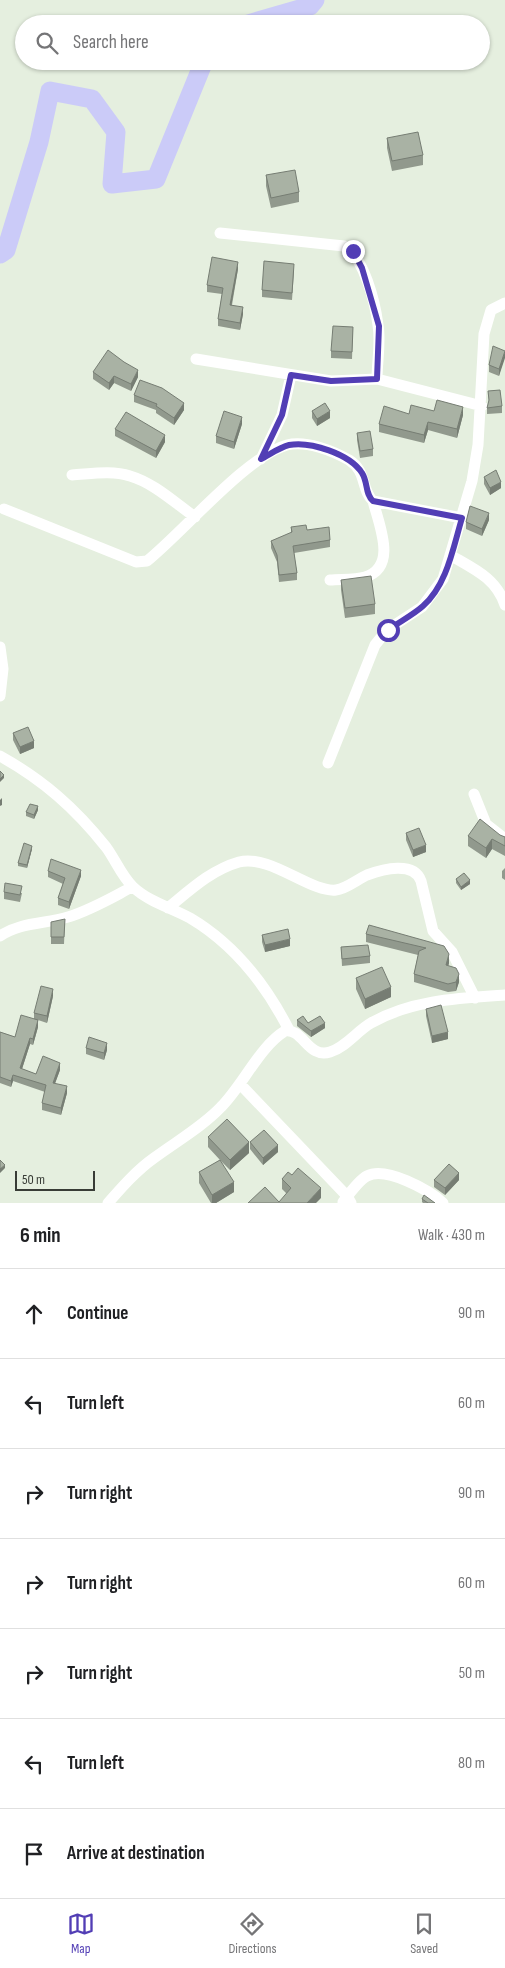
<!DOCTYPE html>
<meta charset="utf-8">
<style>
:root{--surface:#fff;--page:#f6f6f6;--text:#202124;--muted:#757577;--line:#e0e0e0;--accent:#523eb5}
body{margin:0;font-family:"Sofia Sans Condensed",sans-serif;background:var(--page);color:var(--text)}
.scale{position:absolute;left:15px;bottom:12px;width:80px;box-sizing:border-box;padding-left:5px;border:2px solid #383c36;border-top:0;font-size:14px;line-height:18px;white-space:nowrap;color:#383c36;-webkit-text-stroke:4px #e5efdf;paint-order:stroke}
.stop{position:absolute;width:15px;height:15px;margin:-11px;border:4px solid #523eb5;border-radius:50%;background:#fff}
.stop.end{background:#523eb5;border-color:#fff;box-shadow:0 1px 5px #0008}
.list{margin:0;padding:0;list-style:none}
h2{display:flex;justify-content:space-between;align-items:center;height:65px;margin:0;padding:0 20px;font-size:21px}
h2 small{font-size:16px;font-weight:400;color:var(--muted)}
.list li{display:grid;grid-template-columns:32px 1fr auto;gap:15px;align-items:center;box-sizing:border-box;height:90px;padding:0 20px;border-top:1px solid var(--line)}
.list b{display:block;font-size:19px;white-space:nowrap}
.list em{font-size:16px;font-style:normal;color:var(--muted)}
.icon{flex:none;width:28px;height:28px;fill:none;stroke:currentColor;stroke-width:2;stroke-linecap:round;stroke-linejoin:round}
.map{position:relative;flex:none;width:505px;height:1203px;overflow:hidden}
.search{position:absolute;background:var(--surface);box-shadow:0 1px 4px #0004;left:15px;right:15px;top:15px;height:55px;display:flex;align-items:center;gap:12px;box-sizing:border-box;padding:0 18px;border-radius:28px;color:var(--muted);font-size:19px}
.sheet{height:695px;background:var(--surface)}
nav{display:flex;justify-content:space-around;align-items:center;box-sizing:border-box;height:70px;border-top:1px solid var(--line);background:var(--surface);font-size:14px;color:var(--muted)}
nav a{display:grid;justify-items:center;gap:2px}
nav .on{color:var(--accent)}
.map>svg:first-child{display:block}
</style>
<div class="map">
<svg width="505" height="1203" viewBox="0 0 505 1203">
<rect width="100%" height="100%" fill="#e5efdf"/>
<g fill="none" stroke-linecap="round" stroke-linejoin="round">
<path stroke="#cbcbf8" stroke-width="19" d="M 248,24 L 310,6 L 315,0
M 0,254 L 6,250 L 39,142 L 50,91 L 92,99 L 116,132 L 112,184 L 156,179 L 204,61"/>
<path stroke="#fff" stroke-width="11" d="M 220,233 L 344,246 C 364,257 375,302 378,325 C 381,342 377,362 377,379
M 196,359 L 331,381 L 377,379 L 482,406
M 261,459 L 282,415 L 291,375
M 72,475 C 90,474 112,470 130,476 C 154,483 175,503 195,517
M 4,509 L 136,562 L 147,561 C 183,532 247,456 287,445 C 306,440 333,451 349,460 C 367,471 361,490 373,501 L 462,518
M 450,555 C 474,569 496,578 505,605
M 330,580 C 341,579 355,580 365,577 C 398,567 379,525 373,501
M 0,647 L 3,669 L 0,696
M 0,756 C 43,780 75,808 106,847 C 115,859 122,877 133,887 C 149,902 172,908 190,918 C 234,944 266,985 289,1030
M 328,763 L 375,645 L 387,630 L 422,607 L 443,579 L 472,481 L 478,445 L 484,334 L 491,310 L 505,303
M 474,794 L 486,824 L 505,839
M 168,908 C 190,890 211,870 239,862 C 270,854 311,893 336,890 C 346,889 358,879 367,875 C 383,869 414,861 421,881 L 433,931 L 452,952 L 475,998
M 0,936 C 20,922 46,924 68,917 C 91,910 111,898 132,887
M 241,1085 L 347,1196 L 351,1203
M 343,1202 C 349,1194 359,1180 367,1176 C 386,1166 429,1190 443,1203
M 108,1203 C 122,1187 137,1170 154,1158 C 177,1141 202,1127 221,1107 C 243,1085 260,1046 285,1031 C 303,1028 308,1059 330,1052 C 346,1047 357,1031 371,1023 C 411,1000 460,998 505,995"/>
</g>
<path fill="#91998d" d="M 387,138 L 423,155 L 423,165 L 392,171 L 387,148 Z
M 266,175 L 299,192 L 299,202 L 271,208 L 266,186 Z
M 238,269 L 232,305 L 243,314 L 240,330 L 218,326 L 218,319 L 222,294 L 207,292 L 207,285 Z
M 294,271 L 292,300 L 262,297 L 262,290 Z
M 353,327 L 352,359 L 331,358 L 331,351 Z
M 505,351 L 499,376 L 489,372 L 489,365 Z
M 93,372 L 138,377 L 131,391 L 114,383 L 109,390 L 93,379 Z
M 488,391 L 502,406 L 502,413 L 487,414 L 487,408 L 489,403 Z
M 134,395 L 184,410 L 174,425 L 156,413 L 156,410 L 134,402 Z
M 312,411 L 330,418 L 317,426 L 312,418 Z
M 409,414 L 463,415 L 457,438 L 428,430 L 424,443 L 379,432 L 379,424 Z
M 242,424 L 234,449 L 216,443 L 216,436 Z
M 115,429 L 165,442 L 156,458 L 115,436 Z
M 357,433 L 373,449 L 373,456 L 360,458 L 357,440 Z
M 484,477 L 501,488 L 490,495 L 484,484 Z
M 489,520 L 482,536 L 466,529 L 466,522 Z
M 291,527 L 307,530 L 330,540 L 330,547 L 294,553 L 297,573 L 297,580 L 279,582 L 277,562 L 271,548 L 271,541 L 291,533 Z
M 341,580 L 375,604 L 375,614 L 345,618 L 341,590 Z
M 13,733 L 34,748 L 20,754 L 13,740 Z
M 38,810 L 34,819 L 26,816 L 26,812 Z
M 406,833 L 426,852 L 413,857 L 406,840 Z
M 500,835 L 505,837 L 505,856 L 492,849 L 486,858 L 468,846 L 468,836 Z
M 32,849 L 27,868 L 18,866 L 18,863 Z
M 505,868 L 505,880 L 502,878 L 502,871 Z
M 48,871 L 81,876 L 69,909 L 58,905 L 58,898 L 63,884 L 48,877 Z
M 456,879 L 470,884 L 461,890 L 456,883 Z
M 4,892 L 22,893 L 20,902 L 4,899 Z
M 65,919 L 64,944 L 51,944 L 51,937 Z
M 366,934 L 444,946 L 449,963 L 448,966 L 459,982 L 456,991 L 448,992 L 414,982 L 414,974 L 418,955 L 366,942 Z
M 262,935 L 290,946 L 265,952 L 262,942 Z
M 341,947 L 370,956 L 370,963 L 342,966 Z
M 356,978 L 391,997 L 365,1009 L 356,989 Z
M 53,996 L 47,1023 L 38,1020 L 38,1027 L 33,1045 L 30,1044 L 22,1069 L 36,1074 L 60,1070 L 55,1083 L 67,1093 L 61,1115 L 42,1110 L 42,1103 L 45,1092 L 13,1081 L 11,1087 L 0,1083 L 0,1032 L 15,1037 L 34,1019 L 34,1013 Z
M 426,1009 L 448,1039 L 432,1043 L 426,1016 Z
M 297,1020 L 308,1023 L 325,1028 L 311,1037 L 297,1026 Z
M 86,1048 L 107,1050 L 104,1060 L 86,1054 Z
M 208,1137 L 249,1153 L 230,1170 L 220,1160 L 234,1192 L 216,1203 L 211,1203 L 199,1183 L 199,1172 L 220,1160 L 208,1147 Z
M 250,1142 L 278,1152 L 263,1165 L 250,1149 Z
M 282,1179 L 321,1198 L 286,1193 L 282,1189 Z
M 434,1180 L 459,1180 L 445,1195 L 434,1187 Z
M 422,1199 L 435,1203 L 423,1203 L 422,1202 Z"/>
<path fill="#767d73" d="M 238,262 L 238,269 L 230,312 L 230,305 Z
M 243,307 L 243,314 L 240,330 L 240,323 Z
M 505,351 L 505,358 L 499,376 L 499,369 Z
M 138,370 L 138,377 L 131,391 L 131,384 Z
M 114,376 L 114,383 L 109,390 L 109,383 Z
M 184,403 L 184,410 L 174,425 L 174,418 Z
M 463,407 L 463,415 L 457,438 L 457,429 Z
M 330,411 L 330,418 L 317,426 L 317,419 Z
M 242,417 L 242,424 L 234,449 L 234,442 Z
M 428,422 L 428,430 L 424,443 L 424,435 Z
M 165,435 L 165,442 L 156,458 L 156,451 Z
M 501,482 L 501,488 L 490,495 L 490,488 Z
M 489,513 L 489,520 L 482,536 L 482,529 Z
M 34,741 L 34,748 L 20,754 L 20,747 Z
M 4,775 L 4,778 L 0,782 L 0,779 Z
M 2,798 L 2,805 L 0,806 L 0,800 Z
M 38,806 L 38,810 L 34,819 L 34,815 Z
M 492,839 L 492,849 L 486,858 L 486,848 Z
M 426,845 L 426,852 L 413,857 L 413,850 Z
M 32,846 L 32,849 L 27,868 L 27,865 Z
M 81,870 L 81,876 L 69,909 L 69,902 Z
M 470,880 L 470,884 L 461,890 L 461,887 Z
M 290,939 L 290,946 L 265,952 L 265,945 Z
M 449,954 L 449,963 L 446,974 L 446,965 Z
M 459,974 L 459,982 L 456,991 L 456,982 Z
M 391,987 L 391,997 L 365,1009 L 365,999 Z
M 53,989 L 53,996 L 47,1023 L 47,1016 Z
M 38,1020 L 38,1027 L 33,1045 L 33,1039 Z
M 325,1023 L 325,1028 L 311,1037 L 311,1031 Z
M 448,1032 L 448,1039 L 432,1043 L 432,1036 Z
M 30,1038 L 30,1044 L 20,1075 L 20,1068 Z
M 107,1043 L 107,1050 L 104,1060 L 104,1053 Z
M 60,1063 L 60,1070 L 53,1089 L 53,1083 Z
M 13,1075 L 13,1081 L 11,1087 L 11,1081 Z
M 67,1086 L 67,1093 L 61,1115 L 61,1108 Z
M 249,1142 L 249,1153 L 230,1170 L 230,1160 Z
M 278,1145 L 278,1152 L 263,1165 L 263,1158 Z
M 5,1165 L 5,1168 L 0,1173 L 0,1169 Z
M 459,1173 L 459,1180 L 445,1195 L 445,1188 Z
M 234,1182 L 234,1192 L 216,1203 L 212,1203 L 212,1195 Z
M 321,1188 L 321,1198 L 316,1203 L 307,1203 Z"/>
<path fill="#a9b2a4" stroke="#767d73" d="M 418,132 L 423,155 L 392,161 L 387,138 Z
M 295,170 L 299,192 L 271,198 L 266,175 Z
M 212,257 L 238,262 L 230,305 L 243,307 L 240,323 L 218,319 L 223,288 L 207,285 Z
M 264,261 L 294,264 L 292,293 L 262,290 Z
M 333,326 L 353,327 L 352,352 L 331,351 Z
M 493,346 L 505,351 L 499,369 L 489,365 Z
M 108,350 L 124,362 L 138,370 L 131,384 L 114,376 L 109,383 L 93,372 Z
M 140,380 L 162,388 L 184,403 L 174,418 L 156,406 L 157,404 L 134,395 Z
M 500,390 L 502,406 L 487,408 L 489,400 L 488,391 Z
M 437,400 L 463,407 L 457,429 L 428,422 L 424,435 L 379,424 L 384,406 L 409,414 L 411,405 L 434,411 Z
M 325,403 L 330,411 L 317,419 L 312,411 Z
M 224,411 L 242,417 L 234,442 L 216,436 Z
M 126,412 L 165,435 L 156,451 L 115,429 Z
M 370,431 L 373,449 L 360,451 L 357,433 Z
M 496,470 L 501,482 L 490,488 L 484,477 Z
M 470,506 L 489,513 L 482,529 L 466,522 Z
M 306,525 L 307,530 L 329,527 L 330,540 L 293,546 L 297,573 L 279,575 L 277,555 L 271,541 L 292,532 L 291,527 Z
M 371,576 L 375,604 L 345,608 L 341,580 Z
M 28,727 L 34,741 L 20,747 L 13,733 Z
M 0,771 L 4,775 L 0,779 Z
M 30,804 L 38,806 L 34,815 L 26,812 Z
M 480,819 L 500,835 L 505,837 L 505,846 L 492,839 L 486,848 L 468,836 Z
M 419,828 L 426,845 L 413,850 L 406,833 Z
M 24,843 L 32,846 L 27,865 L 18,863 Z
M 51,859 L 81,870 L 69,902 L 58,898 L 65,878 L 48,871 Z
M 464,873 L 470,880 L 461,887 L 456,879 Z
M 5,883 L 22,886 L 20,895 L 4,892 Z
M 65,919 L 64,937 L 51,937 L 51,922 Z
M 369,925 L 444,946 L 449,954 L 446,965 L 456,968 L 459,974 L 456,982 L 448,984 L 414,974 L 419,951 L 426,948 L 366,934 Z
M 288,929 L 290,939 L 265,945 L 262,935 Z
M 368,945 L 370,956 L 342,959 L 341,947 Z
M 382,967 L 391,987 L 365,999 L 356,978 Z
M 41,986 L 53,989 L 47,1016 L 34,1013 Z
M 441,1005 L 448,1032 L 432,1036 L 426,1009 Z
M 21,1015 L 38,1020 L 33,1039 L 30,1038 L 20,1068 L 36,1074 L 43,1056 L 60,1063 L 53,1083 L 67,1086 L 61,1108 L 42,1103 L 46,1085 L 13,1075 L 11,1081 L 0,1077 L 0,1032 L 15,1037 Z
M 303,1016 L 308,1023 L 320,1016 L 325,1023 L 311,1031 L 297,1020 Z
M 89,1037 L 107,1043 L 104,1053 L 86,1048 Z
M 227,1119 L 249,1142 L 230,1160 L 208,1137 Z
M 264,1130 L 278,1145 L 263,1158 L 250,1142 Z
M 0,1160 L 5,1165 L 0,1169 Z
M 220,1160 L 234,1182 L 212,1195 L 199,1172 Z
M 449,1164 L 459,1173 L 445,1188 L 434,1180 Z
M 298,1168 L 321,1188 L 307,1203 L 248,1203 L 265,1187 L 279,1202 L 291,1188 L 282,1179 L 288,1172 L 292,1175 Z
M 424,1195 L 435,1203 L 428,1203 L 422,1199 Z"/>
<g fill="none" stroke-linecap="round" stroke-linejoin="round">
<path stroke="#523eb5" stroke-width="6" d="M 353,251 L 362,268 L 379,326 L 377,379 L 331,381 L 291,375 L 282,415 L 261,459 C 269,455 280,447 289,445 C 310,441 350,454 362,473 C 368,482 365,494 373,501 L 462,518 C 453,548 447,585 423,606 C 413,615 399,622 388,630"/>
</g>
</svg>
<div class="scale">50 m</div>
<div class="stop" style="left:388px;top:630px"></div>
<div class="stop end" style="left:353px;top:251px"></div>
<div class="search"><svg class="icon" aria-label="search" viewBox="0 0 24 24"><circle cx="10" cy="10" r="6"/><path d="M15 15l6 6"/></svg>Search here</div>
</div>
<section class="sheet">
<h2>6 min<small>Walk · 430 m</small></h2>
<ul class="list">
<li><svg class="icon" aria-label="ahead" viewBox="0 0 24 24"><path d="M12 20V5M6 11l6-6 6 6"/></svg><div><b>Continue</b></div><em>90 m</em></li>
<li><svg class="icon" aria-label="left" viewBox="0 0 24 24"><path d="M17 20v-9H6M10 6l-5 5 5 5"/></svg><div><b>Turn left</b></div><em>60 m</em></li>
<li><svg class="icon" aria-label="right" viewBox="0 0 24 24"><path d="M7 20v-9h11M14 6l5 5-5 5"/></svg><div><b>Turn right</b></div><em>90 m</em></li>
<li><svg class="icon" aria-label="right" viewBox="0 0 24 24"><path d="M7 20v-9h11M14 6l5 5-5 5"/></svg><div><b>Turn right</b></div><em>60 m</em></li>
<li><svg class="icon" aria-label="right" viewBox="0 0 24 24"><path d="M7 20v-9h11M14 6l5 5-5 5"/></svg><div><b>Turn right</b></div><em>50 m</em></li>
<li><svg class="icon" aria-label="left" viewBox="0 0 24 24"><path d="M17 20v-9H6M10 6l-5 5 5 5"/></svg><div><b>Turn left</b></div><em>80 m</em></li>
<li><svg class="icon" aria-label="arrive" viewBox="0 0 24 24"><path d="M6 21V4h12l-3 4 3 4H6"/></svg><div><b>Arrive at destination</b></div></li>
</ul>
</section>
<nav>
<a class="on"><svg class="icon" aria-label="map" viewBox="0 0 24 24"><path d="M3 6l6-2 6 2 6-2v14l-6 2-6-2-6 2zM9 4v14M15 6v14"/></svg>Map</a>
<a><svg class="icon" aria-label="directions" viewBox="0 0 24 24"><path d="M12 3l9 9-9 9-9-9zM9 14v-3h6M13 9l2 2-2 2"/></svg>Directions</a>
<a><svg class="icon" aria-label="saved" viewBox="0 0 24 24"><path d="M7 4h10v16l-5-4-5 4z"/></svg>Saved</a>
</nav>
